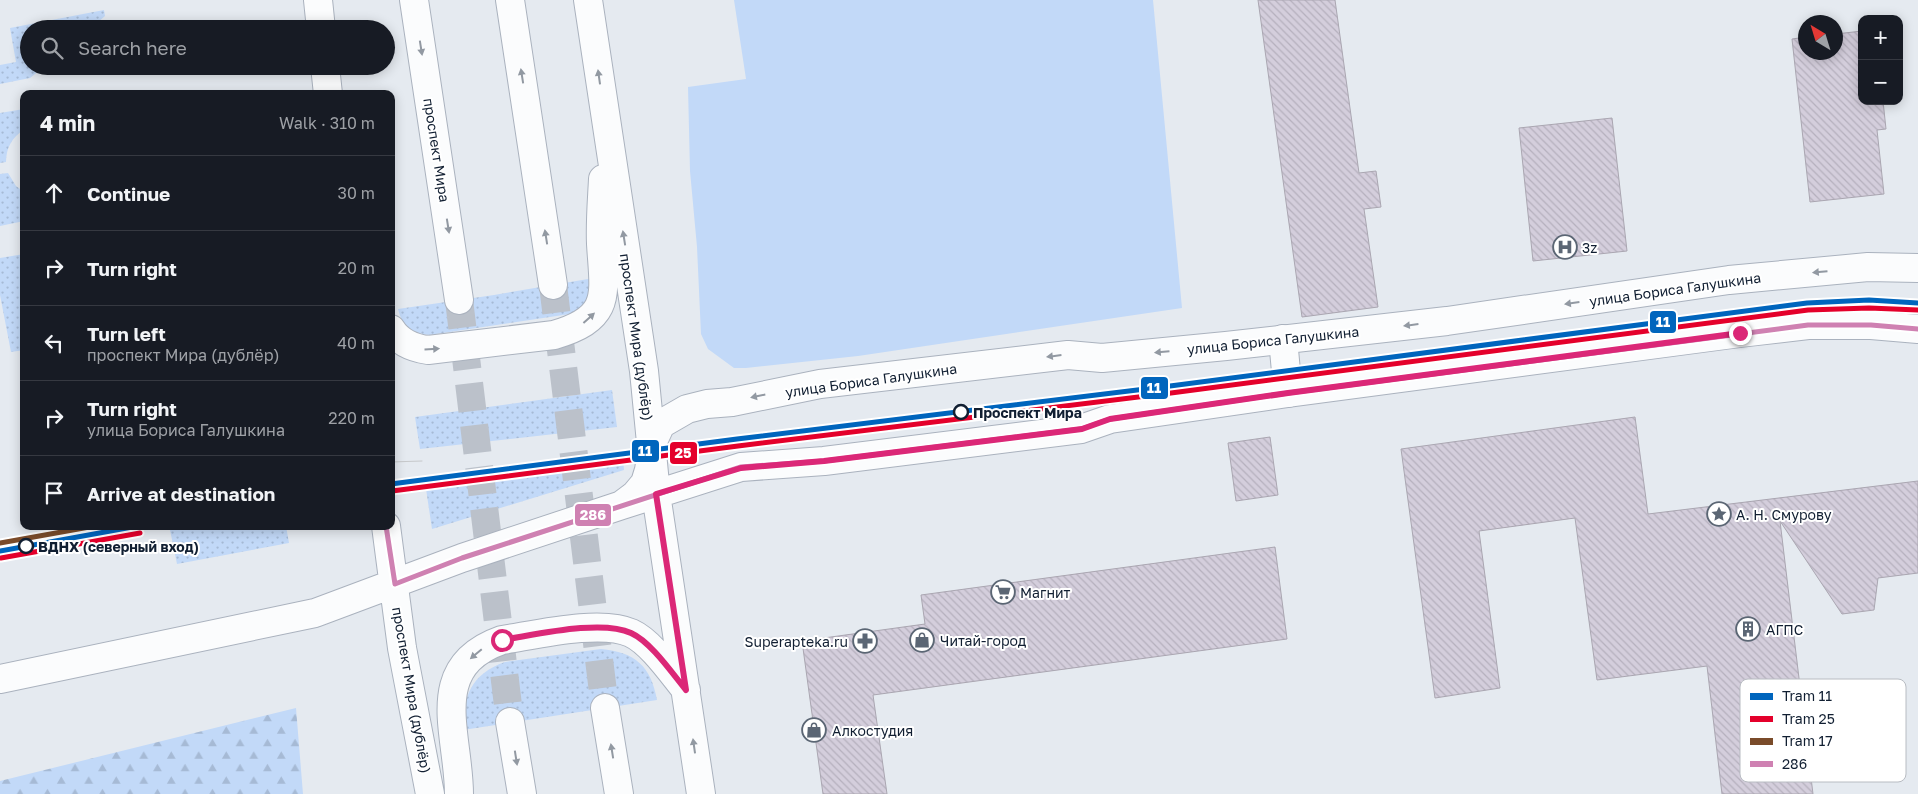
<!DOCTYPE html>
<meta charset="utf-8">
<style>
:root{--surface:#171b24;--page:#20242c;--text:#f1f3f6;--muted:#9ea1a6;--line:#363941}
body{margin:0;font-family:"Golos Text",sans-serif;background:var(--page);color:var(--text)}
.controls{position:absolute;right:15px;top:15px;display:grid;overflow:hidden;border-radius:10px;box-shadow:0 2px 12px #0003}
.controls button{width:45px;height:45px;display:grid;place-items:center;padding:0;border:0;border-bottom:1px solid var(--line);background:var(--surface);color:var(--text);font:25px sans-serif}
.compass{position:absolute;left:1798px;top:15px;width:45px;height:45px;border-radius:50%;background:var(--surface);box-shadow:0 2px 12px #0003;rotate:322deg}
.stop{position:absolute;width:15px;height:15px;margin:-11px;border:4px solid #db2777;border-radius:50%;background:#fff}
.stop.end{background:#db2777;border-color:#fff;box-shadow:0 1px 5px #0008}
.list{margin:0;padding:0;list-style:none}
h2{display:flex;justify-content:space-between;align-items:center;height:65px;margin:0;padding:0 20px;font-size:21px}
h2 small{font-size:16px;font-weight:400;color:var(--muted)}
.list li{display:grid;grid-template-columns:32px 1fr auto;gap:15px;align-items:center;box-sizing:border-box;height:75px;padding:0 20px;border-top:1px solid var(--line)}
.list b{display:block;font-size:19px;white-space:nowrap}
.list p{margin:0;font-size:16px;white-space:nowrap;color:var(--muted)}
.list em{font-size:16px;font-style:normal;color:var(--muted)}
.icon{flex:none;width:28px;height:28px;fill:none;stroke:currentColor;stroke-width:2;stroke-linecap:round;stroke-linejoin:round}
.map{position:relative;flex:none;width:1918px;height:794px;overflow:hidden}
.search{position:absolute;background:var(--surface);box-shadow:0 2px 12px #0003;left:20px;top:20px;width:375px;height:55px;display:flex;align-items:center;gap:12px;box-sizing:border-box;padding:0 18px;border-radius:28px;color:var(--muted);font-size:19px}
.panel{position:absolute;background:var(--surface);box-shadow:0 2px 12px #0003;left:20px;top:90px;width:375px;height:440px;border-radius:10px}
.map>svg:first-child{display:block}
</style>
<div class="map">
<svg width="1918" height="794" viewBox="0 0 1918 794">
<defs>
<pattern id="grass-dots" width="8" height="8" patternUnits="userSpaceOnUse" patternTransform="scale(1.25)"><rect width="8" height="8" fill="#c2d9f8"/><path d="M2 2h.1M6 6h.1" fill="none" stroke="#a6bad5" stroke-width="1.8" stroke-linecap="round"/></pattern>
<pattern id="forest-firs" width="22" height="20" patternUnits="userSpaceOnUse" patternTransform="scale(1.25)"><rect width="22" height="20" fill="#c2d9f8"/><path d="M5 1l3.5 6h-7zM16 11l3.5 6h-7z" fill="#a6bad5"/></pattern>
<pattern id="building-back-hatch" width="6" height="6" patternUnits="userSpaceOnUse" patternTransform="scale(1.25)"><rect width="6" height="6" fill="#d4cedc"/><path d="M-1 5l2 2M0 0l6 6M5-1l2 2" fill="none" stroke="#b5b0bd"/></pattern>
</defs>
<rect width="100%" height="100%" fill="#e5eaf0"/>
<path fill="url(#grass-dots)" d="M 104,10 L 105,16 L 90,29 L 29,29 L 29,66 L 45,66 L 30,78 L 0,84 L 0,65 L 16,62 L 10,28 Z
M 24,109 L 24,130 C 12,137 6,148 6,162 L 0,163 L 0,113 Z
M 8,173 L 16,186 L 24,192 L 24,221 L 0,226 L 0,174 Z
M 24,254 L 24,350 L 11,352 L 0,295 L 0,258 Z
M 594,278 C 595,296 586,307 570,314 L 429,335 C 412,333 402,326 398,309 L 494,295 Z
M 612,390 L 617,427 L 420,449 L 415,417 Z
M 623,459 L 624,470 L 432,529 L 425,482 Z
M 191,526 L 286,526 L 289,543 L 177,564 L 170,530 Z
M 601,649 C 635,652 651,666 657,700 L 463,730 C 463,696 471,674 505,662 Z"/>
<path fill="url(#forest-firs)" d="M 296,708 L 303,794 L 0,794 L 0,781 Z"/>
<path fill="#c2d9f8" d="M 734,0 L 1153,0 L 1182,308 L 858,356 L 746,368 L 734,368 L 708,349 L 701,334 L 697,247 L 690,171 L 688,87 L 746,79 Z"/>
<path fill="url(#building-back-hatch)" stroke="#aaa6b1" d="M 1258,0 L 1335,0 L 1359,173 L 1376,171 L 1381,207 L 1364,209 L 1378,307 L 1302,317 Z
M 1862,31 L 1862,101 L 1883,101 L 1886,129 L 1877,130 L 1884,194 L 1810,202 L 1792,39 L 1806,37 L 1806,52 L 1836,52 L 1836,34 Z
M 1612,118 L 1627,251 L 1533,261 L 1519,128 Z
M 1635,417 L 1648,514 L 1918,481 L 1918,573 L 1878,578 L 1874,610 L 1842,614 L 1780,521 L 1813,794 L 1722,794 L 1707,666 L 1597,680 L 1575,518 L 1479,531 L 1500,688 L 1435,698 L 1401,449 Z
M 1270,437 L 1278,495 L 1236,501 L 1228,443 Z
M 1275,547 L 1287,639 L 873,695 L 887,794 L 823,794 L 802,641 L 925,624 L 921,595 Z"/>
<g fill="none" stroke-linecap="round" stroke-linejoin="round">
<path stroke="#bbc1ca" stroke-width="28" stroke-dasharray="28 14" stroke-linecap="butt" d="M 553,285 L 605,708
M 459,300 L 510,722"/>
<g stroke="#aab2be" stroke-width="30">
<path id="street" d="M 1283,339 L 1288,393"/>
</g>
<g stroke="#aab2be" stroke-width="30">
<path id="secondary" d="M 318,0 L 321,29
M 588,0 L 644,371 L 656,494 L 701,794
M 325,66 L 328,94
M 391,329 C 399,342 413,348 428,350 L 554,335 C 613,318 604,294 601,244 C 600,222 602,200 603,179
M 623,504 L 635,495 L 645,483 L 649,470 L 654,439 L 661,424 L 687,409 L 707,404 L 732,402 L 820,384 L 1068,355 L 1102,358 L 1226,346 L 1447,321 L 1729,280 L 1868,267 L 1918,268
M 386,526 L 402,648 L 430,794
M 0,679 L 315,613 L 462,558 L 622,505 L 741,467 L 824,461 L 1081,429 L 1110,419 L 1288,393 L 1740,333 L 1808,325 L 1871,325 L 1918,329
M 459,794 C 459,734 425,667 502,640 C 535,635 601,619 631,633 C 651,642 672,673 686,690"/>
</g>
<g stroke="#aab2be" stroke-width="30">
<path id="primary" d="M 414,0 L 459,300
M 510,0 L 553,285
M 605,708 L 619,794
M 510,722 L 522,794"/>
</g>
<use href="#street" stroke="#fbfcfd" stroke-width="28"/>
<use href="#secondary" stroke="#fbfcfd" stroke-width="28"/>
<use href="#primary" stroke="#fbfcfd" stroke-width="28"/>
<path stroke="#c7c9cb" stroke-width="1" d="M 391,462 L 422,461
M 391,481 L 425,478"/>
<g stroke="#fff" stroke-width="9">
<path id="bus-1" d="M 386,526 L 395,584 L 462,558 L 741,467 L 824,461 L 1081,429 L 1110,419 L 1288,393 L 1808,325 L 1871,325 L 1918,329"/>
</g>
<use href="#bus-1" stroke="#cf81b2" stroke-width="5"/>
<g stroke="#fff" stroke-width="9">
<path id="tram-1" d="M 391,484 L 737,439 L 1170,386 L 1807,303 L 1869,300 L 1918,303
M 0,551 L 138,526"/>
</g>
<g stroke="#fff" stroke-width="9">
<path id="tram-2" d="M 392,491 L 738,446 L 1171,393 L 1808,310 L 1869,308 L 1918,310
M 1,558 L 140,533"/>
</g>
<g stroke="#fff" stroke-width="9">
<path id="tram-3" d="M 0,543 L 95,526"/>
</g>
<use href="#tram-1" stroke="#0065bd" stroke-width="5"/>
<use href="#tram-2" stroke="#e4002b" stroke-width="5"/>
<use href="#tram-3" stroke="#7a4b2a" stroke-width="5"/>
</g>
<defs><path id="oneway-solid" d="M-6-.8H1V-3.2L6.5 0L1 3.2V.8H-6Z" transform="scale(1.25)"/></defs>
<g fill="#9299a2">
<use href="#oneway-solid" transform="translate(421 48) rotate(81)"/>
<use href="#oneway-solid" transform="translate(522 76) rotate(-99)"/>
<use href="#oneway-solid" transform="translate(599 77) rotate(-98)"/>
<use href="#oneway-solid" transform="translate(448 226) rotate(81)"/>
<use href="#oneway-solid" transform="translate(546 237) rotate(-99)"/>
<use href="#oneway-solid" transform="translate(624 238) rotate(-99)"/>
<use href="#oneway-solid" transform="translate(1820 272) rotate(175)"/>
<use href="#oneway-solid" transform="translate(1572 303) rotate(172)"/>
<use href="#oneway-solid" transform="translate(589 318) rotate(-42)"/>
<use href="#oneway-solid" transform="translate(1411 325) rotate(173)"/>
<use href="#oneway-solid" transform="translate(432 349) rotate(-3)"/>
<use href="#oneway-solid" transform="translate(1162 352) rotate(175)"/>
<use href="#oneway-solid" transform="translate(1054 356) rotate(173)"/>
<use href="#oneway-solid" transform="translate(758 396) rotate(168)"/>
<use href="#oneway-solid" transform="translate(476 654) rotate(140)"/>
<use href="#oneway-solid" transform="translate(694 746) rotate(-98)"/>
<use href="#oneway-solid" transform="translate(612 751) rotate(-99)"/>
<use href="#oneway-solid" transform="translate(516 758) rotate(81)"/>
</g>
<g fill="none" stroke-linecap="round" stroke-linejoin="round">
<path stroke="#db2777" stroke-width="6" d="M 502,640 C 535,635 601,619 631,633 C 651,642 672,673 686,690 L 656,494 L 741,468 L 824,461 L 1082,429 L 1110,419 L 1288,393 L 1740,333"/>
</g>
<defs>
<g id="hospital-ring" transform="scale(1.25)"><circle r="9.5" fill="#fff" stroke="#5b6674" stroke-width="1.5"/><path d="M-5-5h3v3.5h4V-5h3V5h-3V1.5h-4V5h-3Z" fill="#5b6674"/></g>
<g id="sight-ring" transform="scale(1.25)"><circle r="9.5" fill="#fff" stroke="#5b6674" stroke-width="1.5"/><path d="M0-6L1.8-2.2L6-1.7L2.9 1.2L3.7 5.4L0 3.3L-3.7 5.4L-2.9 1.2L-6-1.7L-1.8-2.2Z" fill="#5b6674"/></g>
<g id="supermarket-ring" transform="scale(1.25)"><circle r="9.5" fill="#fff" stroke="#5b6674" stroke-width="1.5"/><path d="M-6-5.5h2.5l.6 2H6L4.5 2H-2.5L-4.4-4H-6ZM-1.5 3.2a1.3 1.3 0 1 0 .1 0ZM3 3.2a1.3 1.3 0 1 0 .1 0Z" fill="#5b6674"/></g>
<g id="building-ring" transform="scale(1.25)"><circle r="9.5" fill="#fff" stroke="#5b6674" stroke-width="1.5"/><path d="M-4-6H4V6H1V3H-1V6H-4ZM-2.5-4.3h1.7v1.8h-1.7ZM.8-4.3h1.7v1.8H.8ZM-2.5-1h1.7V.8h-1.7ZM.8-1h1.7V.8H.8Z" fill="#5b6674"/></g>
<g id="shop-ring" transform="scale(1.25)"><circle r="9.5" fill="#fff" stroke="#5b6674" stroke-width="1.5"/><path d="M-5-2.5h2.3a2.7 3.5 0 0 1 5.4 0H5L5.5 6h-11ZM-1.5-2.5h3a1.5 2.3 0 0 0-3 0Z" fill="#5b6674"/></g>
<g id="pharmacy-ring" transform="scale(1.25)"><circle r="9.5" fill="#fff" stroke="#5b6674" stroke-width="1.5"/><path d="M-2-6h4v4h4v4h-4v4h-4v-4h-4v-4h4Z" fill="#5b6674"/></g>
</defs>
<g fill-rule="evenodd">
<use href="#hospital-ring" x="1565" y="247"/>
<use href="#sight-ring" x="1719" y="514"/>
<use href="#supermarket-ring" x="1003" y="592"/>
<use href="#building-ring" x="1748" y="629"/>
<use href="#shop-ring" x="922" y="640"/>
<use href="#pharmacy-ring" x="865" y="641"/>
<use href="#shop-ring" x="814" y="730"/>
</g>
<g fill="#fff" stroke="#111f32" stroke-width="2.5">
<circle cx="961" cy="412" r="7"/>
<circle cx="26" cy="546" r="7"/>
</g>
<g text-anchor="middle" dominant-baseline="central" stroke-width="4" stroke-linejoin="round" paint-order="stroke">
<g font-size="14" fill="#111f32" stroke="#fff">
<text transform="translate(437 150) rotate(81)">проспект Мира</text>
<text transform="translate(1675 289) rotate(-8)">улица Бориса Галушкина</text>
<text transform="translate(637 337) rotate(82)">проспект Мира (дублёр)</text>
<text transform="translate(1273 340) rotate(-6)">улица Бориса Галушкина</text>
<text transform="translate(871 380) rotate(-8)">улица Бориса Галушкина</text>
<text transform="translate(412 690) rotate(80)">проспект Мира (дублёр)</text>
</g>
<g font-size="14" fill="#111f32" stroke="#fff" text-anchor="start">
<text x="1582" y="247">3z</text>
<text x="1736" y="514">А. Н. Смурову</text>
<text x="1020" y="592">Магнит</text>
<text x="1766" y="629">АГПС</text>
<text x="940" y="640">Читай-город</text>
<text x="848" y="641" text-anchor="end">Superapteka.ru</text>
<text x="832" y="730">Алкостудия</text>
</g>
<g font-size="14" font-weight="bold" fill="#111f32" stroke="#fff" text-anchor="start">
<text x="973" y="412">Проспект Мира</text>
<text x="38" y="546">ВДНХ (северный вход)</text>
</g>
</g>
<rect x="1740" y="679" width="166" height="103" rx="8" fill="#fff" stroke="#b8bcc2" stroke-width="1"/>
<rect x="1750" y="693" width="23" height="7" fill="#0065bd"/>
<rect x="1750" y="716" width="23" height="6" fill="#e4002b"/>
<rect x="1750" y="738" width="23" height="7" fill="#7a4b2a"/>
<rect x="1750" y="761" width="23" height="6" fill="#cf81b2"/>
<g font-size="14" fill="#111f32">
<text x="1782" y="701">Tram 11</text>
<text x="1782" y="724">Tram 25</text>
<text x="1782" y="746">Tram 17</text>
<text x="1782" y="769">286</text>
</g>
<g stroke="#fff" stroke-width="2">
<rect x="1649" y="310" width="28" height="24" rx="5" fill="#0065bd"/>
<rect x="1140" y="376" width="29" height="24" rx="5" fill="#0065bd"/>
<rect x="631" y="439" width="29" height="24" rx="5" fill="#0065bd"/>
<rect x="669" y="441" width="29" height="24" rx="5" fill="#e4002b"/>
<rect x="574" y="503" width="38" height="24" rx="5" fill="#cf81b2"/>
</g>
<g font-size="14" text-anchor="middle" font-weight="bold" fill="#fff">
<text x="1663" y="327">11</text>
<text x="1154" y="393">11</text>
<text x="645" y="456">11</text>
<text x="683" y="458">25</text>
<text x="593" y="520">286</text>
</g>
</svg>
<div class="controls">
<button>+</button>
<button>−</button>
</div>
<svg class="compass" viewBox="-18 -18 36 36"><path d="M0-13l5 13h-10z" fill="#e53935"/><path d="M0 13l5-13h-10z" fill="#9ea1a6"/></svg>
<div class="stop" style="left:502px;top:640px"></div>
<div class="stop end" style="left:1740px;top:333px"></div>
<div class="search"><svg class="icon" aria-label="search" viewBox="0 0 24 24"><circle cx="10" cy="10" r="6"/><path d="M15 15l6 6"/></svg>Search here</div>
<section class="panel">
<h2>4 min<small>Walk · 310 m</small></h2>
<ul class="list">
<li><svg class="icon" aria-label="ahead" viewBox="0 0 24 24"><path d="M12 20V5M6 11l6-6 6 6"/></svg><div><b>Continue</b></div><em>30 m</em></li>
<li><svg class="icon" aria-label="right" viewBox="0 0 24 24"><path d="M7 20v-9h11M14 6l5 5-5 5"/></svg><div><b>Turn right</b></div><em>20 m</em></li>
<li><svg class="icon" aria-label="left" viewBox="0 0 24 24"><path d="M17 20v-9H6M10 6l-5 5 5 5"/></svg><div><b>Turn left</b><p>проспект Мира (дублёр)</p></div><em>40 m</em></li>
<li><svg class="icon" aria-label="right" viewBox="0 0 24 24"><path d="M7 20v-9h11M14 6l5 5-5 5"/></svg><div><b>Turn right</b><p>улица Бориса Галушкина</p></div><em>220 m</em></li>
<li><svg class="icon" aria-label="arrive" viewBox="0 0 24 24"><path d="M6 21V4h12l-3 4 3 4H6"/></svg><div><b>Arrive at destination</b></div></li>
</ul>
</section>
</div>
